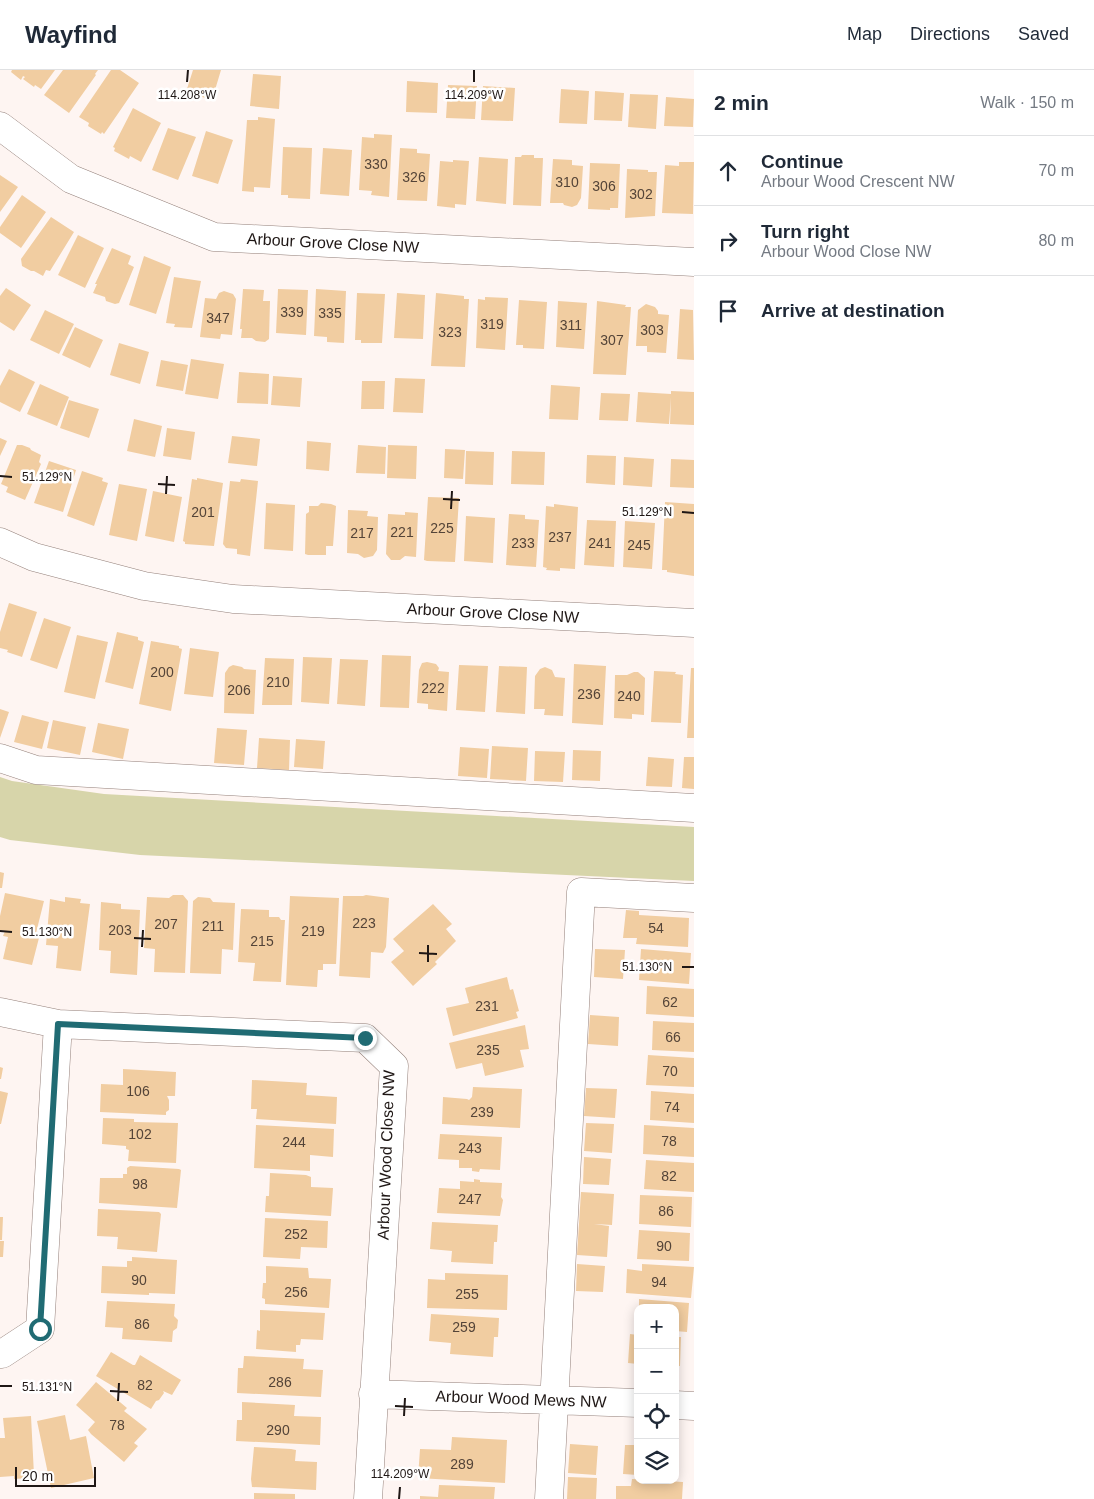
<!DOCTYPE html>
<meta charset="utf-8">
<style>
:root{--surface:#fff;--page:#f6f6f7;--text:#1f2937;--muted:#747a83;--line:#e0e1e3}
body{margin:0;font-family:Helvetica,sans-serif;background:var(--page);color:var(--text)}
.controls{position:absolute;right:15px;bottom:15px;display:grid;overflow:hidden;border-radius:10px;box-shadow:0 2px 12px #0003}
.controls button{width:45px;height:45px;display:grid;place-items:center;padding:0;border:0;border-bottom:1px solid var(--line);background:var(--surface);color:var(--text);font:25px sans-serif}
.scale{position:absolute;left:15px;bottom:12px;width:81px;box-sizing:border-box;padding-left:5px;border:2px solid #1f1715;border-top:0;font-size:14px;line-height:18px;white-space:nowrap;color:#1f1715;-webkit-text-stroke:4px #fff;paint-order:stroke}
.stop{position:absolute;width:15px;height:15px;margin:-11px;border:4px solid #206b73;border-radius:50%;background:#fff}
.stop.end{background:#206b73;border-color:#fff;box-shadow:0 1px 5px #0008}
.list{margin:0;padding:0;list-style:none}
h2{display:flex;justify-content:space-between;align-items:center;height:65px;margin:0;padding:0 20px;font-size:21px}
h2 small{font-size:16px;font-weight:400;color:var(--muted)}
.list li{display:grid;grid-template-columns:32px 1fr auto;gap:15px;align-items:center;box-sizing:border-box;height:70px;padding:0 20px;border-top:1px solid var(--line)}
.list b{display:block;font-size:19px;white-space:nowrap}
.list p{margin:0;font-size:16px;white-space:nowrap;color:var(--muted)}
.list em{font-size:16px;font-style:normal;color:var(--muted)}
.icon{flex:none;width:28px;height:28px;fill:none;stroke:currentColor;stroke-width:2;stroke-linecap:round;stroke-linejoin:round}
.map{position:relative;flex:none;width:694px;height:1429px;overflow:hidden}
header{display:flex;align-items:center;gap:30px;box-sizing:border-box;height:70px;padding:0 25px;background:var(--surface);border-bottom:1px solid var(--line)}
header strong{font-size:24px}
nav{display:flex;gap:28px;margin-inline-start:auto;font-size:18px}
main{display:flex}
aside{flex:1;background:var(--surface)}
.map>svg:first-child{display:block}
</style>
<header>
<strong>Wayfind</strong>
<nav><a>Map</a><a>Directions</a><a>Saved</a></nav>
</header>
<main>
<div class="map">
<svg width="694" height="1429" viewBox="0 0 694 1429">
<rect width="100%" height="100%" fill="#fef5f2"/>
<path fill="#d7d5aa" d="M 0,707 L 12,711 L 104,724 L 694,757 L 694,811 L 140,785 L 10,770 L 0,767 Z"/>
<path fill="#f1cda1" d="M 12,0 L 55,0 L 41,19 L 35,15 L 34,17 L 23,9 L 25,7 L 23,6 L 21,10 L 11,2 Z
M 63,0 L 98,0 L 95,4 L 96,5 L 69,43 L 44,25 Z
M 111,0 L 120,0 L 139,13 L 104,64 L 102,62 L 101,64 L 88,56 L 89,53 L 79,47 Z
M 193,0 L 221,0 L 212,30 L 186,22 Z
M 253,4 L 281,6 L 279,39 L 250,36 Z
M 407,11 L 438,13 L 437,43 L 406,42 Z
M 448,15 L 477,16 L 475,49 L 446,48 Z
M 483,16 L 515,18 L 513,51 L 481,50 Z
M 561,19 L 589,21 L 587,54 L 559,53 Z
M 595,21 L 624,23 L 622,51 L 594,50 Z
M 630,24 L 658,25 L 656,59 L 628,57 Z
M 666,27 L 694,29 L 693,57 L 664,56 Z
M 133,38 L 161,53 L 141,92 L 130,86 L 129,89 L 114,81 L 115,78 L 113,77 Z
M 258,47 L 275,49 L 270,118 L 254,117 L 254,122 L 242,121 L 247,50 L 258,50 Z
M 168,58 L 196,67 L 178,110 L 152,100 Z
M 206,61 L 233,70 L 218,114 L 192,106 Z
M 374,64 L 392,65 L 389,127 L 371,125 L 372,121 L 359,120 L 362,67 L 374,68 Z
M 283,77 L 312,78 L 310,129 L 288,128 L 288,125 L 281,125 Z
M 323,78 L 352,80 L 349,126 L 320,124 Z
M 400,78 L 417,79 L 417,83 L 430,84 L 427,131 L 397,130 Z
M 522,85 L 534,85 L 534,88 L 543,88 L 541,136 L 513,135 L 515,87 L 521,87 Z
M 479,87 L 508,89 L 506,134 L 476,131 Z
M 553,89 L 572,90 L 572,95 L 583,96 L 581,128 L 577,135 L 572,137 L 564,135 L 563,133 L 550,133 Z
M 453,90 L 469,91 L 466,135 L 455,134 L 455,138 L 437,136 L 440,91 L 453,92 Z
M 679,92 L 694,92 L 693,144 L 662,143 L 665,95 L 679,96 Z
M 590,93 L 620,94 L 618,138 L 610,138 L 610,140 L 588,139 Z
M 627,99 L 648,100 L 648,102 L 657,102 L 655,146 L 625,148 Z
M 0,105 L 18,117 L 0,142 Z
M 22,125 L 46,142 L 21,178 L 0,163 L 0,157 Z
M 51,147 L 74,162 L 50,201 L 46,200 L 43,206 L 34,201 L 31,201 L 22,196 L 21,189 Z
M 78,165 L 104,178 L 85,218 L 58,205 Z
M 112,178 L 131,186 L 128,194 L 134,197 L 119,233 L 115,234 L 106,231 L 105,227 L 93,223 L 97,214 L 95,214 Z
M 144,186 L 171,197 L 156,244 L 129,235 Z
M 174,207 L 201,211 L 192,258 L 174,257 L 175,254 L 166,253 Z
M 6,218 L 31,235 L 14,261 L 0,252 L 0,226 Z
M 243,219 L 264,220 L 263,231 L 270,231 L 269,269 L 265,272 L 256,271 L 252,268 L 241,268 L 242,259 L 240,259 Z
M 278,219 L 308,220 L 306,265 L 276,263 Z
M 316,219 L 346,221 L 344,273 L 327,272 L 327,267 L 314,266 Z
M 224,221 L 233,224 L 236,229 L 232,265 L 221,264 L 220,269 L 200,267 L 205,228 L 216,229 L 219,223 Z
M 357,223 L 385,224 L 382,273 L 361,273 L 361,270 L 355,270 Z
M 397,223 L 425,225 L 423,269 L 394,268 Z
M 436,223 L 464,226 L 464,229 L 469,229 L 465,297 L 431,296 Z
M 485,227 L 508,228 L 505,280 L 476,278 L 478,229 L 485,230 Z
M 519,230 L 547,232 L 544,279 L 523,278 L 523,275 L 516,275 Z
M 558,231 L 587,233 L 584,279 L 556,277 Z
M 597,231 L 626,235 L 625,237 L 631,237 L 626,305 L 593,304 Z
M 646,234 L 655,237 L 658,241 L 658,244 L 669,245 L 666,283 L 647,282 L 647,276 L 636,276 L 638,240 Z
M 680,239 L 693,240 L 694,290 L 677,289 Z
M 45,240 L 74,254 L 59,284 L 30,270 Z
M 75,257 L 103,270 L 90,298 L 62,285 Z
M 119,273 L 149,282 L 140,314 L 110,305 Z
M 191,289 L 224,294 L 218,329 L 185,324 Z
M 161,290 L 188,295 L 183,321 L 156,316 Z
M 9,299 L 35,312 L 20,342 L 0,332 L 0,316 Z
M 239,302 L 269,304 L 268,334 L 237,333 Z
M 273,306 L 302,308 L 300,337 L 271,335 Z
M 395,308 L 425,309 L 423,343 L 393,342 Z
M 362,311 L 385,311 L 384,339 L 361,339 Z
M 40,314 L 69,327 L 57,356 L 27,344 Z
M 551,315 L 580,317 L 578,350 L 549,349 Z
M 671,321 L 694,322 L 694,355 L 670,354 L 671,327 L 669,354 L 636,352 L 638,322 L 671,324 Z
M 601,323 L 630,324 L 628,351 L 599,350 Z
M 69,330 L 99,339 L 89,368 L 60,358 Z
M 134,349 L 162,356 L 155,387 L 127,381 Z
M 167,358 L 195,362 L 191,390 L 163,386 Z
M 232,366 L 260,369 L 257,396 L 228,393 Z
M 0,368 L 7,371 L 0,386 Z
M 307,371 L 331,373 L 329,401 L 306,399 Z
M 17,375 L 22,375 L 30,378 L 31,380 L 41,385 L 39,392 L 41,394 L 25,430 L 6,422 L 8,417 L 1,414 Z
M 358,375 L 386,377 L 385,404 L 356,403 Z
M 388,375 L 417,376 L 416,409 L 387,408 Z
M 445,379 L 465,380 L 463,409 L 444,408 Z
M 466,381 L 494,382 L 493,415 L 465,414 Z
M 512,381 L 545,382 L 544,415 L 511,414 Z
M 587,385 L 616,386 L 615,415 L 586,413 Z
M 624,387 L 654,389 L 652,417 L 623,415 Z
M 671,389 L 694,390 L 694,418 L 670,417 Z
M 49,391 L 76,400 L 63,442 L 34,433 Z
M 82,401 L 103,408 L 102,411 L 108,413 L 94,456 L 67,446 Z
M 197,408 L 223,413 L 214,476 L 185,474 L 185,472 L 183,471 L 192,409 L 197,410 Z
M 241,409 L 258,411 L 250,486 L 237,484 L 237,479 L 226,478 L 223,474 L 230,411 L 240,412 Z
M 119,414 L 147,419 L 137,471 L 109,465 Z
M 153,421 L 182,427 L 174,472 L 145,466 Z
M 428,427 L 459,428 L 455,492 L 427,491 L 424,490 Z
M 665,432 L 694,434 L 694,506 L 667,502 L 667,500 L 662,500 Z
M 266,433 L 295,435 L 293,481 L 264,479 Z
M 321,433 L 331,434 L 336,436 L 333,476 L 326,476 L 326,485 L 308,485 L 305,484 L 306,444 L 309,442 L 309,436 L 318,436 Z
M 554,434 L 578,437 L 575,499 L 560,498 L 560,501 L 546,500 L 547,498 L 543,497 L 546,436 L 554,437 Z
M 348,440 L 368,441 L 367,446 L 378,447 L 377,480 L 373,486 L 364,488 L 358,484 L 347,483 Z
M 405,442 L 418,443 L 416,487 L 405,486 L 400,490 L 391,490 L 386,484 L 388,444 L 405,445 Z
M 509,444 L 525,445 L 525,449 L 539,450 L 536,497 L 506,495 Z
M 466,446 L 495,448 L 493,493 L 464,491 Z
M 587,450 L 616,451 L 614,497 L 584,495 Z
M 625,451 L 655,453 L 652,499 L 623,497 Z
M 9,533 L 37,542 L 22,587 L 7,582 L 8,580 L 0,578 L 0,562 Z
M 44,548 L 71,557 L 57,599 L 30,590 Z
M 117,562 L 138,567 L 138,570 L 144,572 L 133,619 L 105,612 Z
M 77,565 L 108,572 L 95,629 L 64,622 Z
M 151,571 L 179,576 L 179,578 L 182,579 L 171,641 L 139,634 Z
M 190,578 L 219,582 L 213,627 L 184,624 Z
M 382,585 L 411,586 L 409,638 L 380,637 Z
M 303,587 L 332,588 L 329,634 L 301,632 Z
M 265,588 L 294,589 L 292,635 L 262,635 Z
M 340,589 L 368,590 L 365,636 L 337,634 Z
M 427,592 L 436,594 L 439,598 L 438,601 L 449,602 L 447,641 L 428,639 L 428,634 L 417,633 L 419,600 L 422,593 Z
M 574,594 L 606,596 L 603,655 L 572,653 Z
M 233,595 L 242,597 L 244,599 L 256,600 L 254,644 L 224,643 L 225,603 L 229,597 Z
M 459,595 L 488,596 L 485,642 L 456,640 Z
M 499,596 L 527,597 L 525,644 L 496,642 Z
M 545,597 L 552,600 L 555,607 L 565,608 L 563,646 L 544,645 L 545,639 L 534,639 L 535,606 L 540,599 Z
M 691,598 L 694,598 L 694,668 L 687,668 Z
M 654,601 L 676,602 L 675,604 L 683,605 L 681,653 L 651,652 Z
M 634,602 L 638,602 L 645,608 L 644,645 L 632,644 L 632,649 L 614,648 L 615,605 L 627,605 Z
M 0,639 L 9,642 L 0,668 Z
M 22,645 L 49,652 L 42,679 L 14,672 Z
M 53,650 L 86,657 L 80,685 L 47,678 Z
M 98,653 L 129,659 L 123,689 L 92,682 Z
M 217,658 L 247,660 L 244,695 L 214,693 Z
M 259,668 L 290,670 L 289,700 L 257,698 Z
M 296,669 L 325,671 L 323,699 L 294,697 Z
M 492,676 L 528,678 L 526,711 L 490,709 Z
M 460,677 L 489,679 L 487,708 L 458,706 Z
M 573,680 L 601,681 L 600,711 L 572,710 Z
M 535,681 L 565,682 L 563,712 L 534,711 Z
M 648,687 L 674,689 L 672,717 L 646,716 Z
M 684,687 L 694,687 L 694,719 L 682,718 Z
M 0,802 L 4,803 L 3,811 L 2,818 L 0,818 Z
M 5,823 L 44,831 L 36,863 L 40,864 L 32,895 L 3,889 L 8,867 L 3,866 L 5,861 L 0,860 L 0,846 Z
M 173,825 L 183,825 L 188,831 L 185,903 L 154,902 L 155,879 L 144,878 L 147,827 L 169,828 Z
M 366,825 L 389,828 L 386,877 L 383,883 L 371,882 L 370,908 L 339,906 L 343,826 L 363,826 Z
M 290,826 L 339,828 L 336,894 L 323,894 L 323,900 L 318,900 L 317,917 L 286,915 Z
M 65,827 L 81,829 L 80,833 L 90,834 L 81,901 L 56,898 L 58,876 L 46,875 L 50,829 L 65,832 Z
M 198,827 L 210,828 L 213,832 L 235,833 L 233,880 L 222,879 L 221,904 L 190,903 L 193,831 Z
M 101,832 L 121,834 L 121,839 L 140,840 L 137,905 L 110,903 L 111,881 L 99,880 Z
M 433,834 L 452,854 L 446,859 L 456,871 L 435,892 L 437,894 L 413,916 L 391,892 L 404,881 L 393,869 Z
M 241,839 L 269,840 L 269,847 L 279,847 L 281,850 L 285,850 L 281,912 L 253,911 L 255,893 L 238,892 Z
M 626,840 L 639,841 L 639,845 L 689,848 L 688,877 L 636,874 L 637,868 L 623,868 Z
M 595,879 L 625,880 L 623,909 L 594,907 Z
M 641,879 L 691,883 L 689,914 L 639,910 Z
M 507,907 L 510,920 L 513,919 L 519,941 L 516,942 L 518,948 L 453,966 L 446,938 L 469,933 L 465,918 Z
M 647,916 L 694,919 L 694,947 L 646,944 Z
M 590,945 L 619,947 L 618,976 L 588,974 Z
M 653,951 L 694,953 L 694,982 L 652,980 Z
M 525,955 L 529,979 L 520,980 L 524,997 L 485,1006 L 482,993 L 456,999 L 449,973 Z
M 648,985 L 694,988 L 694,1017 L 646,1015 Z
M 0,997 L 3,998 L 1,1009 L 0,1009 Z
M 123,999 L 176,1002 L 175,1026 L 167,1026 L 169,1030 L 169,1040 L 166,1042 L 166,1045 L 100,1042 L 101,1014 L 123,1015 Z
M 252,1010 L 307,1013 L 306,1025 L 337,1027 L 336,1054 L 256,1049 L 257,1039 L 251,1039 Z
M 473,1017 L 522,1019 L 520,1058 L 442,1054 L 443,1027 L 467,1029 L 469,1030 L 472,1027 Z
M 586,1018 L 617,1019 L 615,1048 L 584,1046 Z
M 0,1021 L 8,1023 L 1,1054 L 0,1054 Z
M 651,1021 L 694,1024 L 694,1053 L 650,1050 Z
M 103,1048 L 134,1049 L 134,1052 L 178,1053 L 176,1093 L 128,1091 L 129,1080 L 126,1079 L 126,1076 L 102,1074 Z
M 586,1053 L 614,1054 L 612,1083 L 584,1081 Z
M 256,1055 L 334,1059 L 333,1087 L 310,1085 L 310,1101 L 254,1098 Z
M 644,1055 L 694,1058 L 694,1087 L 643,1084 Z
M 440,1064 L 502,1067 L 500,1100 L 480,1099 L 479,1102 L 472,1101 L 472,1098 L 459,1098 L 459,1090 L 438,1089 Z
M 584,1087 L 611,1089 L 609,1115 L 583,1114 Z
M 646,1090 L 694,1093 L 694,1122 L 644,1119 Z
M 130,1096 L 179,1099 L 181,1100 L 177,1138 L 99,1133 L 100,1108 L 123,1108 L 123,1104 L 127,1104 L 127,1098 Z
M 270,1103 L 306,1105 L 311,1107 L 311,1117 L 333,1118 L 331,1146 L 265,1142 L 266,1126 L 269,1126 Z
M 474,1109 L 480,1110 L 480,1112 L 502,1113 L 501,1127 L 503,1130 L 500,1146 L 437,1143 L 439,1118 L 460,1119 L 460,1111 L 474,1112 Z
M 581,1122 L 614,1124 L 612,1155 L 594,1154 L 609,1156 L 607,1187 L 577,1185 Z
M 640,1125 L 692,1127 L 691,1157 L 639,1154 Z
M 98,1139 L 159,1142 L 161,1144 L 157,1182 L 117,1179 L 118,1167 L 97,1166 Z
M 0,1147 L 3,1147 L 2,1170 L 0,1170 Z
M 265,1148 L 328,1151 L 327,1178 L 301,1177 L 300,1189 L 263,1187 Z
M 432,1152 L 498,1155 L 497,1172 L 494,1172 L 493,1194 L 451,1192 L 452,1181 L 430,1179 Z
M 639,1160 L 690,1163 L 689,1191 L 637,1189 Z
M 0,1171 L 4,1171 L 3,1187 L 0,1187 Z
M 132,1187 L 177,1190 L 175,1224 L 149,1223 L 149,1225 L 101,1223 L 102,1196 L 127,1197 L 127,1191 L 132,1191 Z
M 577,1194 L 605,1196 L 603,1222 L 576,1221 Z
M 642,1194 L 694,1197 L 691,1228 L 626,1223 L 627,1199 L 642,1201 Z
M 266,1196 L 308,1198 L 309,1208 L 331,1209 L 329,1238 L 265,1234 L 265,1229 L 262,1228 L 263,1213 L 266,1213 Z
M 445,1203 L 508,1205 L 507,1240 L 427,1238 L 428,1209 L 445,1210 Z
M 639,1229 L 689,1233 L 687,1262 L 675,1261 L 675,1238 L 639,1238 Z
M 107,1231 L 175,1234 L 174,1246 L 178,1250 L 177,1258 L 173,1261 L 172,1272 L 122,1269 L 123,1258 L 105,1257 Z
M 260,1240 L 325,1243 L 323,1270 L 301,1269 L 300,1275 L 296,1275 L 296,1282 L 256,1279 L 257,1260 L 260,1261 Z
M 431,1244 L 499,1248 L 498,1267 L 494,1267 L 493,1287 L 450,1284 L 451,1273 L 429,1271 Z
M 630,1264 L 638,1265 L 638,1294 L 628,1293 Z
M 675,1267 L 681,1267 L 680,1296 L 675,1296 Z
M 111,1282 L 133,1295 L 135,1295 L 140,1285 L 181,1310 L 172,1325 L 163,1321 L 164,1323 L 159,1330 L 156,1331 L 151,1339 L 96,1306 Z
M 244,1286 L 304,1289 L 303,1299 L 323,1300 L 321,1327 L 237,1323 L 238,1298 L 243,1298 Z
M 96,1312 L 127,1338 L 124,1341 L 147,1359 L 134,1373 L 138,1376 L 124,1392 L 91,1364 L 88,1360 L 95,1352 L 76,1335 Z
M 242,1332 L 295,1335 L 294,1346 L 321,1347 L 320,1375 L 236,1371 L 237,1350 L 242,1350 Z
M 65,1345 L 70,1370 L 86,1366 L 94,1408 L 51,1418 L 37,1351 Z
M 31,1346 L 34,1405 L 28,1405 L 29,1408 L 14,1409 L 14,1406 L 0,1407 L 0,1368 L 5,1368 L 3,1348 Z
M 452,1367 L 507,1370 L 505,1413 L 418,1408 L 420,1379 L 451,1380 Z
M 570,1374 L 598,1376 L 596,1405 L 568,1403 Z
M 625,1375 L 638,1375 L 638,1405 L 623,1404 Z
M 254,1377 L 291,1379 L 296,1380 L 295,1391 L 317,1392 L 316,1420 L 252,1417 L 251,1409 Z
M 568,1407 L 597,1408 L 596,1429 L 567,1429 Z
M 632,1409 L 683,1412 L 682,1429 L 616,1429 L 616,1416 L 631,1416 Z
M 439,1415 L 495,1417 L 494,1429 L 420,1429 L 420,1426 L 438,1427 Z
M 254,1423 L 295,1424 L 295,1429 L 254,1429 Z"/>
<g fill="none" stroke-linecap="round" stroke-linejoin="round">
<g stroke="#94817b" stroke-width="29">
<path id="minor" d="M 0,56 L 71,109 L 214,167 L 694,192
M 0,472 L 34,487 L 144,516 L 233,529 L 694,553
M 0,688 L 36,700 L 694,738
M 0,942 L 58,954 L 365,968 L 394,996 L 368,1429
M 0,1284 L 2,1284 L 40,1259 L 58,954
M 373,1324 L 638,1333
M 675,1335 L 694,1336
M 549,1429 L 581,822 L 694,828"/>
</g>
<use href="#minor" stroke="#fff" stroke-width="28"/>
</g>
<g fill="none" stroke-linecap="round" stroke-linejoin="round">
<path stroke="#206b73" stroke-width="6" d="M 40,1259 L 58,954 L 365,968"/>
</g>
<path fill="none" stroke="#1f1715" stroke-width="2" d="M 187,12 L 188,0M 474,12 L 474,0M 0,406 L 12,407M 158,414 L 175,415M 166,424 L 167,406M 443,429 L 460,430M 451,439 L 452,421M 682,442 L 694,443M 0,861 L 12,862M 134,868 L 151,869M 142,877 L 143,860M 419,883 L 437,884M 428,892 L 428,875M 682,897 L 694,897M 0,1316 L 12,1316M 110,1321 L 128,1322M 118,1331 L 119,1313M 395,1336 L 413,1337M 404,1346 L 405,1328M 399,1429 L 400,1417"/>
<g text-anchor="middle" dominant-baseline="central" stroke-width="5" stroke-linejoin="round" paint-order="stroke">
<g font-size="14" fill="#544438">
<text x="376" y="94">330</text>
<text x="414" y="107">326</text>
<text x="567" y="112">310</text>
<text x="604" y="116">306</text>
<text x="641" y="124">302</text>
<text x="292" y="242">339</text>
<text x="330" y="243">335</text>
<text x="218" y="248">347</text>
<text x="492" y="254">319</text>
<text x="571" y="255">311</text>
<text x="652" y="260">303</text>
<text x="450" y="262">323</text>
<text x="612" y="270">307</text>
<text x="203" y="442">201</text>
<text x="442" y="458">225</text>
<text x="402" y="462">221</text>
<text x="362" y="463">217</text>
<text x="560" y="467">237</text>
<text x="523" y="473">233</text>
<text x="600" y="473">241</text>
<text x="639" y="475">245</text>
<text x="162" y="602">200</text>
<text x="278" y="612">210</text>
<text x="433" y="618">222</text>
<text x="239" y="620">206</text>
<text x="589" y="624">236</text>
<text x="629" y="626">240</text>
<text x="364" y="853">223</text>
<text x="166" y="854">207</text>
<text x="213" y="856">211</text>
<text x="656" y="858">54</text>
<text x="120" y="860">203</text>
<text x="313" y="861">219</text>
<text x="262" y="871">215</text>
<text x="670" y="932">62</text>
<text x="487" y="936">231</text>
<text x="673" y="967">66</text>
<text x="488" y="980">235</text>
<text x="670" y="1001">70</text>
<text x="138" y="1021">106</text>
<text x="672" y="1037">74</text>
<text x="482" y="1042">239</text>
<text x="140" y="1064">102</text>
<text x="669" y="1071">78</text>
<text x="294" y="1072">244</text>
<text x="470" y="1078">243</text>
<text x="669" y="1106">82</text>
<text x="140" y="1114">98</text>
<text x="470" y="1129">247</text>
<text x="666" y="1141">86</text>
<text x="296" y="1164">252</text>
<text x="664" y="1176">90</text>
<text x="139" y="1210">90</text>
<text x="659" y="1212">94</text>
<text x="296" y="1222">256</text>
<text x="467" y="1224">255</text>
<text x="142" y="1254">86</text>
<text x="464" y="1257">259</text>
<text x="280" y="1312">286</text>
<text x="145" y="1315">82</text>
<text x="117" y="1355">78</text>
<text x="278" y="1360">290</text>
<text x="462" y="1394">289</text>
</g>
<g font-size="16" fill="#1f1715" stroke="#fff">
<text transform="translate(333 173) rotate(3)">Arbour Grove Close NW</text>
<text transform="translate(493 543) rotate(3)">Arbour Grove Close NW</text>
<text transform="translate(386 1085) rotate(-88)">Arbour Wood Close NW</text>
<text transform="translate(521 1329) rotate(2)">Arbour Wood Mews NW</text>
</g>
</g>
<g font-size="12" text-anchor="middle" fill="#1f1715" stroke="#fff" stroke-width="5" stroke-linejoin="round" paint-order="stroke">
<text x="187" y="29">114.208°W</text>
<text x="474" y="29">114.209°W</text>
<text x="47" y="411">51.129°N</text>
<text x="647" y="446">51.129°N</text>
<text x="47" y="866">51.130°N</text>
<text x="647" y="901">51.130°N</text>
<text x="47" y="1321">51.131°N</text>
<text x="400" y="1408">114.209°W</text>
</g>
</svg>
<div class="controls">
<button>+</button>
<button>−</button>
<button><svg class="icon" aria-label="locate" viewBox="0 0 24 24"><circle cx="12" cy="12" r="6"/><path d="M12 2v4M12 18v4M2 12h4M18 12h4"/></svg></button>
<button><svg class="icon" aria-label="layers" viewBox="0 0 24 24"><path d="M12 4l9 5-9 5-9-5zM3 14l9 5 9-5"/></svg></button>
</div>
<div class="scale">20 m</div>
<div class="stop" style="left:40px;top:1259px"></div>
<div class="stop end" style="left:365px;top:968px"></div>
</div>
<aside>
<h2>2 min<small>Walk · 150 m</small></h2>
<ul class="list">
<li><svg class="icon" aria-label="ahead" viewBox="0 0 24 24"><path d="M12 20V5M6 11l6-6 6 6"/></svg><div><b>Continue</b><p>Arbour Wood Crescent NW</p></div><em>70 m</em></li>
<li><svg class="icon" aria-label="right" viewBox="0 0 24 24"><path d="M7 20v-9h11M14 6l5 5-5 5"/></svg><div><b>Turn right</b><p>Arbour Wood Close NW</p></div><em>80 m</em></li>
<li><svg class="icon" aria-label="arrive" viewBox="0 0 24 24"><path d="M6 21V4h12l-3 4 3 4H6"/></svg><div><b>Arrive at destination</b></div></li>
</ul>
</aside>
</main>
